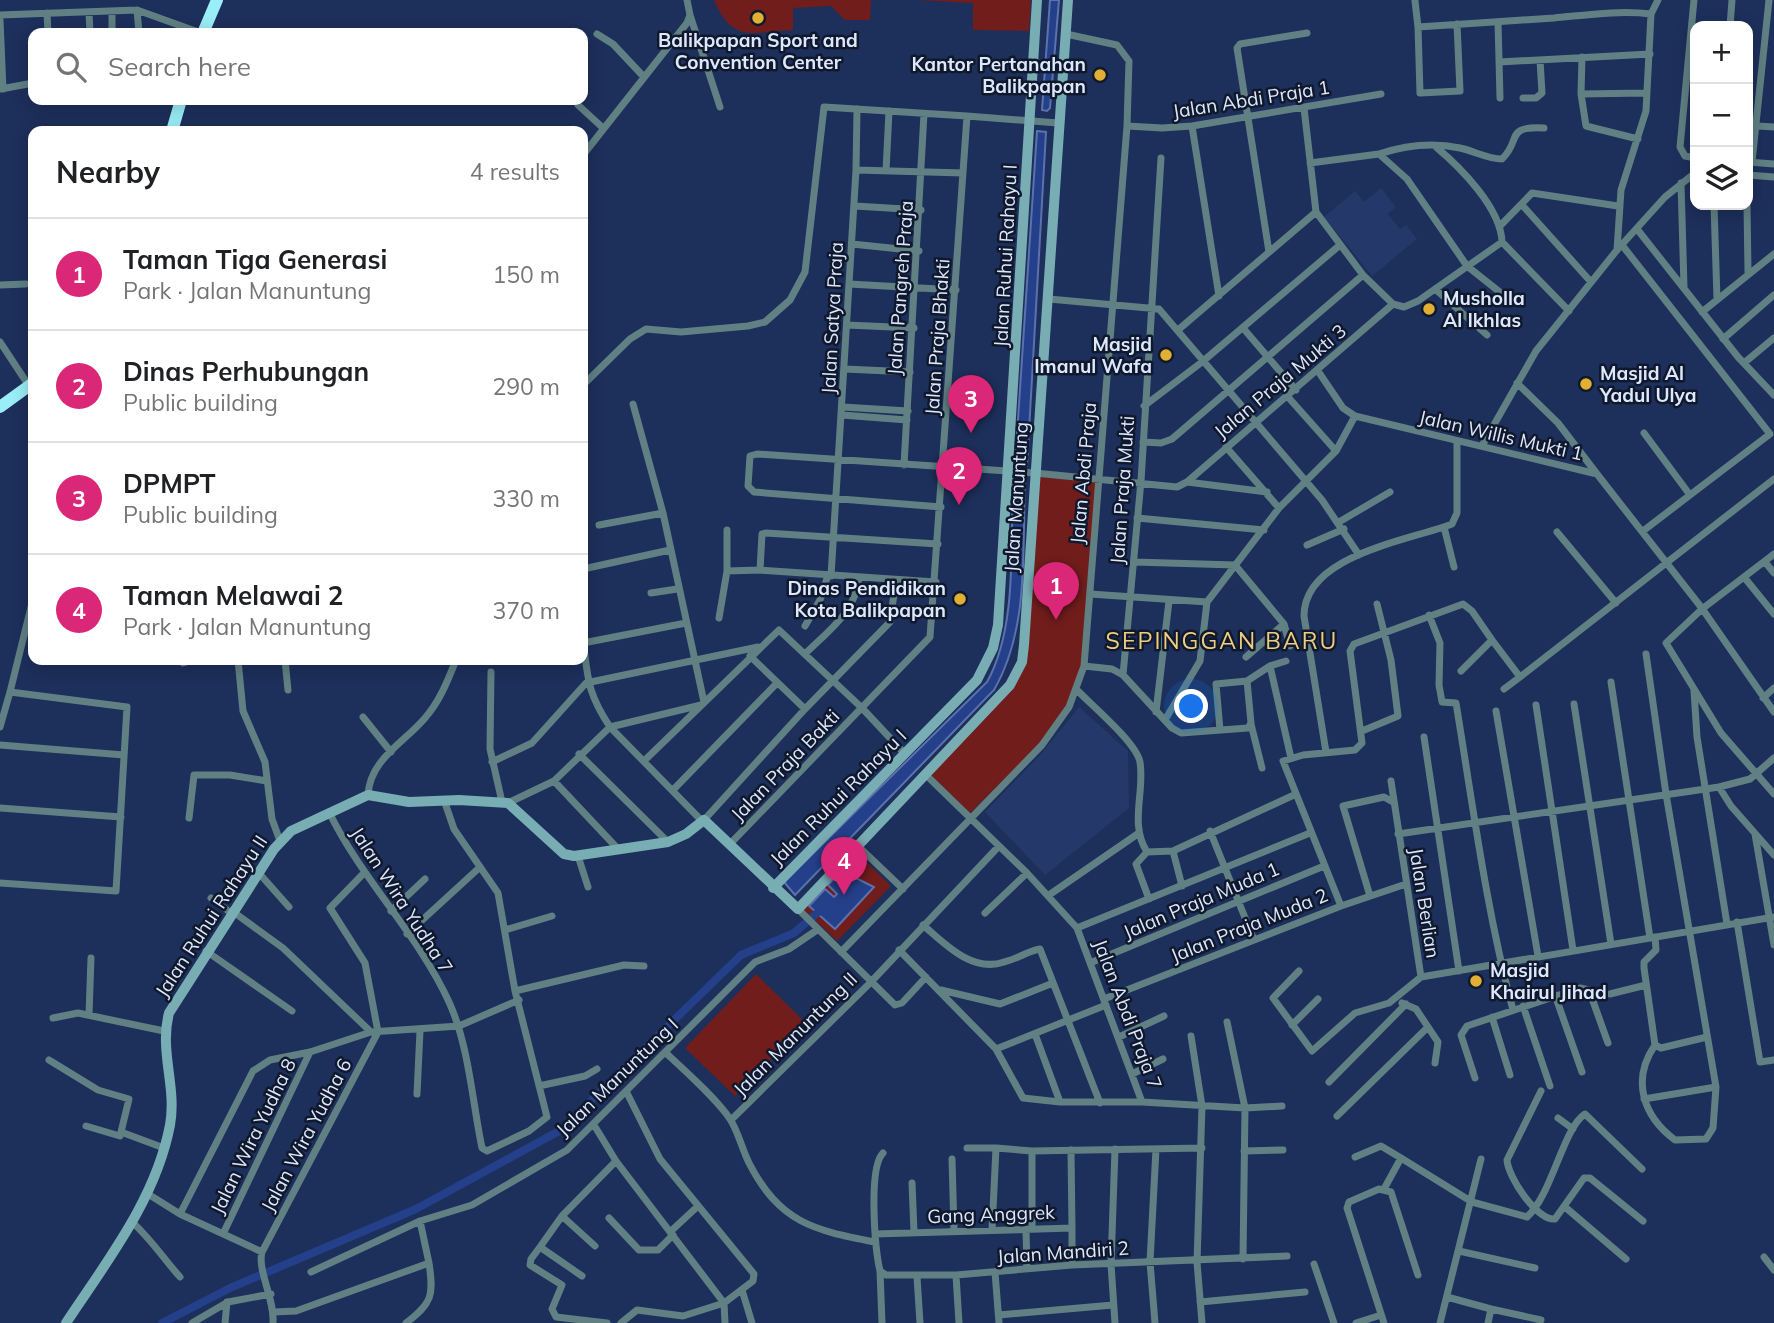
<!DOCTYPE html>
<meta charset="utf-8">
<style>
:root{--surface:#fff;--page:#f6f6f6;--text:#202124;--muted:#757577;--line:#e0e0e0;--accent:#db2777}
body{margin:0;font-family:Mulish,sans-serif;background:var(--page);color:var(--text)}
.controls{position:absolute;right:21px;top:21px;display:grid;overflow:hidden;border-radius:14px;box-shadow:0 4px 18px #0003}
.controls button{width:63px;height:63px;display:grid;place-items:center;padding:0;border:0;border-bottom:2px solid var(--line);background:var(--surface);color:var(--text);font:35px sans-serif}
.you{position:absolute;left:1192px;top:707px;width:24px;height:24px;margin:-18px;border:5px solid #fff;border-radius:50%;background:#1a73e8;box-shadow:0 0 0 10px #1a73e833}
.badge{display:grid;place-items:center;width:46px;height:46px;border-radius:50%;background:var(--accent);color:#fff;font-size:23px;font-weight:700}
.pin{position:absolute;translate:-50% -58px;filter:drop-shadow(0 2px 4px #0008)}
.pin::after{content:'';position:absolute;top:37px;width:24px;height:21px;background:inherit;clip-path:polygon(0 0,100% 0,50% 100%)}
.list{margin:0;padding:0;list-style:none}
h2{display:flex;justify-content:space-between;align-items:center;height:91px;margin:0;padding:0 28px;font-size:30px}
h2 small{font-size:23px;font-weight:400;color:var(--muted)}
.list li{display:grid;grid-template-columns:46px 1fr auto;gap:21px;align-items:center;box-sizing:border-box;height:112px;padding:0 28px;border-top:2px solid var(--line)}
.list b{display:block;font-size:26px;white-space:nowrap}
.list p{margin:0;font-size:23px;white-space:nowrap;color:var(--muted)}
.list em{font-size:23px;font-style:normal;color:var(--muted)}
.icon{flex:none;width:38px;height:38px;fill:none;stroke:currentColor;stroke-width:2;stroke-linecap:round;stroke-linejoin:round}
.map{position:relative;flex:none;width:1774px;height:1323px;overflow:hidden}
.search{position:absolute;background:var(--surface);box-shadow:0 4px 18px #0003;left:28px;top:28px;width:560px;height:77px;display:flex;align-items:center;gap:18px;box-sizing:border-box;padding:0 24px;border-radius:14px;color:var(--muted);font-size:26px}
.panel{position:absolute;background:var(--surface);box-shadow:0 4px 18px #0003;left:28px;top:126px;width:560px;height:539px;border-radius:14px}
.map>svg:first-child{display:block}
</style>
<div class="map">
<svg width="1774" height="1323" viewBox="0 0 1774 1323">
<rect width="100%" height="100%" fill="#1d2f5b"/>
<path fill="#24396a" d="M 1381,188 L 1396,207 L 1388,214 L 1400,229 L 1406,225 L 1417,239 L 1372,276 L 1324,217 L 1355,191 L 1364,202 Z
M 1079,707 L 1128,751 L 1129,808 L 1045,875 L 985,812 L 1041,754 Z"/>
<path fill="#711d1c" d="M 714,0 L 871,0 L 870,20 L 845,20 L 831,6 L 793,8 L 793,30 C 752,32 733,44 714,0 Z
M 917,0 L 1031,0 L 1029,31 L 973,30 L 973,3 Z
M 1037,475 L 1097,481 L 1081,668 L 1066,709 L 1038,746 L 970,813 L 927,771 L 1007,688 L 1019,667 Z
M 852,848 L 891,886 L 837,941 L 798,904 Z
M 756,974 L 806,1023 L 735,1096 L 685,1048 Z"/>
<path fill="#24408a" stroke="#5c72ad" stroke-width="2" d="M 1050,0 L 1059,0 L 1050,108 L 1047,111 L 1042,110 Z
M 1037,131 L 1046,132 L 1027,466 L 1015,465 Z
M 1013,479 L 1025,479 C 1022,549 1030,628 994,690 L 795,895 L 784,882 L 987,682 C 1018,626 1010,543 1013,479 Z
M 837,876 L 852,876 L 874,887 L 835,929 L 809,906 L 825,889 L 834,897 L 837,894 L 828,885 Z"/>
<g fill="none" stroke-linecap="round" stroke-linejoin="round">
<path stroke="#24408a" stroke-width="8" d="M 162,1323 L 230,1288 L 416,1209 L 561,1130 L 741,955 L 794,933 L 823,908"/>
<path stroke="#608084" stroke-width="7" d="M 1694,0 L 1680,147 L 1685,156 L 1695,158
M 1415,1 L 1418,27
M 137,10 L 139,33
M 112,11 L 112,33
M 89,12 L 90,33
M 47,13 L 48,33
M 0,15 L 137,10 L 201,33
M 690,15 L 720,107
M 0,20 L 3,89
M 1498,22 L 1500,98
M 1457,24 L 1460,91 L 1420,93 L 1418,27 C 1463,24 1509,21 1554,18 C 1586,15 1620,10 1651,14
M 1730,26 L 1732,0
M 597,34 L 613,44 L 644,77
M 1582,57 L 1581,94 L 1646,93
M 1500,62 L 1650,54
M 1,89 L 33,83
M 1581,94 L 1586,126 L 1638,139
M 1523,98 L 1536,98 L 1542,93 L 1540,60
M 578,105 L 603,128
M 1304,108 L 1316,212 L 1363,275 L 1393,304 L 1404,307 L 1418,301 L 1502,242
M 1127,126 L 1162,128 L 1192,126 L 1381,94
M 1192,126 L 1219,296
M 1758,126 L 1774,127
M 1436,147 C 1460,167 1501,208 1502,242 L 1569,311
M 1379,154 C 1406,145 1432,142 1460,148 C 1474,151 1488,159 1502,159 C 1522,140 1504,126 1544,128
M 583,155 L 687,23 L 690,15 L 687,0
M 1748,162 L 1774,164
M 1752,162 L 1769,0
M 1310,163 L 1379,154 L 1407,179 L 1467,266 L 1511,301
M 856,170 L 857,109
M 886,171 L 889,111
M 1748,175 L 1774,177
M 1681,183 L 1684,287
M 1714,205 L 1717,299
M 1747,205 L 1748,272
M 855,206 L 921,210
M 1523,206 L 1591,282
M 1500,226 L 1532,193 L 1618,206
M 1637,229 L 1738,357 L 1774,395
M 852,244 L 919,251
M 1622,245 L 1770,434 L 1690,495
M 1617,250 L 1621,190 L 1646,111 L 1651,14 L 1658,0
M 1269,252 L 1237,48 L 1240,44 L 1307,33
M 849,284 L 956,290
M 0,285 L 26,284
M 1435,289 L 1487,335
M 1049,299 L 1159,309 L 1322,500 L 1359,555
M 1702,312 L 1774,254
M 847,325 L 914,328
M 1243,328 L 1296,390
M 1178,330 L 1316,212
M 1723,339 L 1774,295
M 0,342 L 29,386
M 1744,363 L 1774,338
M 845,369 L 910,372
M 1318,371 L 1343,408 L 1355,416 L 1597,474 L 1701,607 L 1774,712
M 1517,383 L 1558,423 L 1597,474
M 583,385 L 630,339 L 646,329 L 681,332 L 748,326 L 765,322 L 790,300 L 805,272 L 824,107 L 967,116
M 1288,397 L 1336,451
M 633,404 L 663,513 L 704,702
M 1144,406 L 1202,362 L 1340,245
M 843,407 L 908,411
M 842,415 L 907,420
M 1143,442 L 1161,443 L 1172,439 L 1363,275
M 1483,444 L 1536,351 L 1617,250 L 1665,197 L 1695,173
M 1226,447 L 1279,508
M 904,465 L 924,114
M 1187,482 L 1393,304
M 941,507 L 754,492 L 748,486 L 750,456 L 757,454 L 1035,473 L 1177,487 L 1187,482 L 1267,492
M 1137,518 L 1264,530
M 1339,522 L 1390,492
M 599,525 L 663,513
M 1444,527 L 1454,567
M 1643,531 L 1690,495 L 1644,433
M 1557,532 L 1616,603
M 1307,545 L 1344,529
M 1774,554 L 1702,609 L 1666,643 L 1721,733 L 1774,794
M 1134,562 L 1235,565 L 1284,624 L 1246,657
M 1765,562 L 1774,573
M 583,569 L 670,550
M 760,570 L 762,534 L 766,533 L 938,544
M 727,571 L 760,570 L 936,582
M 831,576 L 856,170 L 963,173
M 1744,577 L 1774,614
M 651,593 L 677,589
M 1090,594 L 1207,602 L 1279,508 L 1336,451 L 1355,416
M 1429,615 L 1440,643 L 1439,685 L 1442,702 L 1456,703 C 1473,806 1486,909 1513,1010
M 719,618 L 727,571 L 727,530
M 1284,624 L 1290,646
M 805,626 L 820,600 L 828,575
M 583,640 C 588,679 587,692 610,727 L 701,820
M 583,643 L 686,623
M 805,654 C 829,630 856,612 859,577
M 1646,654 L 1666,794 L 1716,1087 L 1713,1128 L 1706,1139 L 1675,1140 C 1643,1116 1631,1080 1655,1045
M 750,656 L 805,709
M 238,660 L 243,711 L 265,762 L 272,819 L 280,841
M 285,660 L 288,690
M 183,663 L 193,660
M 1084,666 L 1112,669 L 1123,675 L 1172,728 L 1181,733 L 1248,728 L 1251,723 L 1247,681
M 1270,666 L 1286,661
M 1461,671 L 1492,640 L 1520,677 L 1774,479
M 491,672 L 490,749 L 502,802
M 1123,675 L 1141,481 L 1161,158
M 1611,682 L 1650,938
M 1076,689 C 1091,705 1136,742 1140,762 C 1145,792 1129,824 1147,852 L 1173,851 L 1296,794
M 1504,689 L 1520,677
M 1694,691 L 1697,737 L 1727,924
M 10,692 L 33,599
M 1763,698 L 1774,688
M 1574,704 L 1611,944
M 1536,705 L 1573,950
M 1496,711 L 1538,956
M 1156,712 L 1169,601
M 363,717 L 391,752
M 1165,720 L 1200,661 L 1207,602
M 1251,724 L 1262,768
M 0,727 L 10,692 L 127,707 L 116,891 L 0,883
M 1220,730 L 1216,684 L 1247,681 L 1270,666 L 1291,758
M 1362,731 L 1398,716 L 1391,660 L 1377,604
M 1424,737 L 1459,971
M 0,745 L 124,755
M 1326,752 L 1304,616 C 1304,555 1408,541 1452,524 L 1457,513 L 1457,442
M 579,754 L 668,842
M 644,761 L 779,630 L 862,708 L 905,754
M 492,762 L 532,743 L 586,683 L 758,647
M 926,775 L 1027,873 L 1077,928 L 1142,1102 L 1245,1108 L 1282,1106
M 554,781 L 619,850
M 1391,781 L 1421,977
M 1719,787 L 1731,806 L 1774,855
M 673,790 L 777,683
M 368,795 C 370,759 404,743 425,718 C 440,701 448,680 456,660
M 508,803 L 554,781 L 610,727 L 701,705
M 0,808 L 121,817
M 329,812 C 362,880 418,934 449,1002 C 469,1046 472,1100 482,1148 L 487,1151 L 529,1131 L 547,1117 L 515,991 L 498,893 L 454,829 L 444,800
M 189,818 L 194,775 L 230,775 L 267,781
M 704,820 L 805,709 L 890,622 L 896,580
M 1210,831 L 1254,940
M 1398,834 L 1719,787 L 1750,779 L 1774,758
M 1755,834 L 1774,945
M 730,844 L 930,637 L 967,116 L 1058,123
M 858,846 L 903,889
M 1173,851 L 1182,886
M 1147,852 L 1136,864 L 1149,899
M 578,856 L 588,887
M 258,872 L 289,907
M 1049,895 L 1139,833
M 1370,896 L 1343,806 L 1384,797 L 1393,802
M 211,898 L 231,913
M 1341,906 L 1283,761 L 1303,755 L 1355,750 L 1362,743 L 1350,651 L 1354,644 L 1463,604 L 1472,611 L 1492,640
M 798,909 L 895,1005 L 902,1003 L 926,977
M 232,911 L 283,948 L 371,1032
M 391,911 L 425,879
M 985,913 L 1027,873
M 1737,922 L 1760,1062 L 1774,1060
M 923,925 C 945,944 972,973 1004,962 C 1017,959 1028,951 1040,949 L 1100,1103
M 1077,928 L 1310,833
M 505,930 L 552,916
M 407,934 L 479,868
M 1655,937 L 1656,950 L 1644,962 L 1644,968 L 1655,1045 L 1661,1048 L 1707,1037
M 899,950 L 996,1049 L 1023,1098 L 1060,1102 L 1142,1102
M 206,951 L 292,1011
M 841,952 L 1042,745 L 1069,707 L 1084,666 L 1127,126 L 1129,61 L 1117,45 L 1066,34
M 1090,963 L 1324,866
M 1299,971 L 1273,998 L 1312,1051 L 1355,1013 L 1389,1003 L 1421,977 L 1774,917
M 941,990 L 1000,1004 L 1053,983
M 515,991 L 624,965 L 644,966
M 1610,994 L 1646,985
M 1555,995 L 1582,1072
M 1104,999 L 1341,906 L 1406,884
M 1402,1003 L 1416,1009 L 1438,1042 L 1435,1063
M 1523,1006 L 1550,1086
M 89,1015 L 91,958
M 1492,1017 L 1510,1075
M 53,1018 L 78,1013 L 164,1031
M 1227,1022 L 1245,1108 L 1243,1259
M 1292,1025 L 1318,999
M 1035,1034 L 1060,1102
M 1191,1036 L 1202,1106 L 1197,1262 L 1202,1323
M 1119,1037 L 1164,1016
M 996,1049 L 1106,1005
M 666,1053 C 685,1071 715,1097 730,1119 C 738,1131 742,1149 749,1163 C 780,1223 813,1230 875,1242
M 49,1060 L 98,1090 L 129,1099 L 121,1132 L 164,1148
M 1132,1074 L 1163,1059
M 1475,1078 L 1461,1035 L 1467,1026 L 1580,988 L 1589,990 L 1608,1043
M 1329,1082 L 1406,1004
M 539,1086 L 585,1076 L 597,1069
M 1541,1091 L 1507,1160 C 1508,1177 1537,1221 1555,1219 L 1584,1178 L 1590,1178 L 1643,1221
M 627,1093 L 660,1159 L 754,1274 L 753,1281 L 724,1303 L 725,1323
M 417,1094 L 420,1031
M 1644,1099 L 1716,1087
M 1337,1116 L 1428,1027
M 1558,1118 L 1573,1129
M 731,1120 L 870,983 L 999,846
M 594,1125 L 616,1161 L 724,1303 L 683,1316 L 637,1310 L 621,1323
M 86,1126 L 120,1136 L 121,1132
M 967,1148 L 996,1148
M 1071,1150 L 1072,1228
M 1032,1151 L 1032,1229
M 1244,1151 L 1283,1150
M 883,1153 C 868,1168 875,1249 880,1271 L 886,1275 L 956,1275 L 1072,1265 L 1287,1256
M 1355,1157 L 1381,1146 L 1401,1158
M 952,1159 L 954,1230
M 912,1183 L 914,1232
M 1384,1189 L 1401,1158 L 1472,1202 L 1527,1217 C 1552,1195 1563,1128 1585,1114 L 1642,1169
M 148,1194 L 180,1214 L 262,1252 C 257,1270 275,1300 273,1323
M 1565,1207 L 1626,1259
M 180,1214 L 253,1071 L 270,1060 L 310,1052 L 371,1032 L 459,1026 L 519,1000
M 562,1216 L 595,1246
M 609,1218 L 639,1250 L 658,1250 L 673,1235
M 132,1222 C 151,1239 163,1258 180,1277
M 1026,1229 L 1027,1269
M 992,1230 L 996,1148 L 1032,1151 L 1202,1148
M 670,1232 L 698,1206
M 223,1234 L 310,1052
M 875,1234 L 1072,1228 L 1072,1265
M 540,1247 L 531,1259 L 530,1265 L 562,1285 L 552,1309 L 556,1317 L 607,1323
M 1459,1251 L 1535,1268
M 262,1252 L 378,1032 L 365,963 L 330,908 L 363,874
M 1764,1257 L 1774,1270
M 1314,1264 L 1334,1323
M 880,1271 L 882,1323
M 311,1272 L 420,1221 L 472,1205 L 567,1150 L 755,962 L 789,949 L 817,930
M 995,1272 L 999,1323
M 956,1275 L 959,1323
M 582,1276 L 540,1247 L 562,1216 L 616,1161
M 917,1277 L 920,1323
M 742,1290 L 752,1323
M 1447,1297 L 1491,1309 L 1488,1323
M 1200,1302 L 1305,1292
M 1491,1309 L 1541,1320
M 274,1312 L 296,1311 L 429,1263 L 420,1221
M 999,1315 L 1113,1305
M 192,1323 L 228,1302 L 271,1294
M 225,1323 L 227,1302
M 406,1323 C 432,1303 434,1296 429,1263
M 1115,1323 L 1111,1264 L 1115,1149
M 1155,1323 L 1150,1262 L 1156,1149
M 1356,1323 L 1381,1315
M 1384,1323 L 1347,1208 L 1349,1202 L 1379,1189 L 1391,1192 L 1418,1275
M 1440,1323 L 1481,1159"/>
<path stroke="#78adb3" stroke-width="10" d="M 773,888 L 977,680 L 993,648 L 998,625 L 1037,0
M 66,1323 C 107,1261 156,1199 170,1125 C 177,1087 159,1051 169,1013 L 274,849 L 291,831 L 368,795 L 409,802 L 459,800 L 508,803 L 564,854 L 574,856 L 668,842 L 686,834 L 704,820 L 798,909 L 1010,685 L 1022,662 L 1024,645 L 1068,0"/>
<path stroke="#9aeef8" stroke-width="12" d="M 203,33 L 217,0
M 172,131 L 181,100
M 0,407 L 33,383"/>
</g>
<g fill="#e1af34" stroke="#10192c" stroke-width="2.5">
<circle cx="758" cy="18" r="7"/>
<circle cx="1100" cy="75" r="7"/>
<circle cx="1429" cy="309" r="7"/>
<circle cx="1166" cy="355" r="7"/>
<circle cx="1586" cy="384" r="7"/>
<circle cx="960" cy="599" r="7"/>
<circle cx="1476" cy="981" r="7"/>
</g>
<g text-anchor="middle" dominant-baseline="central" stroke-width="5" stroke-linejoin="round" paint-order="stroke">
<g font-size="19" font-weight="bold" fill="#dde8ff" stroke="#10192c" text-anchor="end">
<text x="758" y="40" text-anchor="middle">Balikpapan Sport and<tspan x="758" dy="22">Convention Center</tspan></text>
<text x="1086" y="64">Kantor Pertanahan<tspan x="1086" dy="22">Balikpapan</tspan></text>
<text x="1443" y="298" text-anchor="start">Musholla<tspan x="1443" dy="22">Al Ikhlas</tspan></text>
<text x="1152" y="344">Masjid<tspan x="1152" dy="22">Imanul Wafa</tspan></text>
<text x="1600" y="373" text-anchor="start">Masjid Al<tspan x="1600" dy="22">Yadul Ulya</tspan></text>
<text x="946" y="588">Dinas Pendidikan<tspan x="946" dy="22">Kota Balikpapan</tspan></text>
<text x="1490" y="970" text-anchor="start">Masjid<tspan x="1490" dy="22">Khairul Jihad</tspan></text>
</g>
<g font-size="19" fill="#dde8ff" stroke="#10192c">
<text transform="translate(1251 99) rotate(-9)">Jalan Abdi Praja 1</text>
<text transform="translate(1005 256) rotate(-87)">Jalan Ruhui Rahayu I</text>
<text transform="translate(900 288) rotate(-86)">Jalan Pangreh Praja</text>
<text transform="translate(832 318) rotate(-87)">Jalan Satya Praja</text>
<text transform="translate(937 337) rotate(-86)">Jalan Praja Bhakti</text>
<text transform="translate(1280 381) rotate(-40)">Jalan Praja Mukti 3</text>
<text transform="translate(1501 435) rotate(13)">Jalan Willis Mukti 1</text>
<text transform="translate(1083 473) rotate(-85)">Jalan Abdi Praja</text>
<text transform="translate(1122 490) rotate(-86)">Jalan Praja Mukti</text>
<text transform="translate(1016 497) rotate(-86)">Jalan Manuntung</text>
<text transform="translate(785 765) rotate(-46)">Jalan Praja Bakti</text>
<text transform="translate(838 797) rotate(-45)">Jalan Ruhui Rahayu I</text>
<text transform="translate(402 900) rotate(57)">Jalan Wira Yudha 7</text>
<text transform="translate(1201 900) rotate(-23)">Jalan Praja Muda 1</text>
<text transform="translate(1425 903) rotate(81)">Jalan Berlian</text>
<text transform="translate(211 916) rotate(-57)">Jalan Ruhui Rahayu II</text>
<text transform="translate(1249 925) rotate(-22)">Jalan Praja Muda 2</text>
<text transform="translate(1128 1014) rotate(69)">Jalan Abdi Praja 7</text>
<text transform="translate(795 1034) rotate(-45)">Jalan Manuntung II</text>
<text transform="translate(617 1077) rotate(-44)">Jalan Manuntung I</text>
<text transform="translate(306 1135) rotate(-62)">Jalan Wira Yudha 6</text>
<text transform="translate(253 1136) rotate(-64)">Jalan Wira Yudha 8</text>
<text transform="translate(991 1214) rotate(-2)">Gang Anggrek</text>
<text transform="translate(1063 1252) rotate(-4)">Jalan Mandiri 2</text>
</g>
<g font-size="23" letter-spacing="2" fill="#efcd83" stroke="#10192c">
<text x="1222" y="640">SEPINGGAN BARU</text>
</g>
</g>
</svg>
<div class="controls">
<button>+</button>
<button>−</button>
<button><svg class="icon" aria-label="layers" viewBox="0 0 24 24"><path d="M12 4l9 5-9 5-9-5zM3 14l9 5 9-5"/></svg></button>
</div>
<div class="you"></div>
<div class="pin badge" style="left:1056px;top:620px">1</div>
<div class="pin badge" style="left:959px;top:505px">2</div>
<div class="pin badge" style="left:971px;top:433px">3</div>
<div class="pin badge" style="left:844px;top:895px">4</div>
<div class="search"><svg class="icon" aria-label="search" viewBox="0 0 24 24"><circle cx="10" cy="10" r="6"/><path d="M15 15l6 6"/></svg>Search here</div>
<section class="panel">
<h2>Nearby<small>4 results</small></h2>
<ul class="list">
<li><span class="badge">1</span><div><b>Taman Tiga Generasi</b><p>Park · Jalan Manuntung</p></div><em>150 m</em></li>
<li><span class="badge">2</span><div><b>Dinas Perhubungan</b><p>Public building</p></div><em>290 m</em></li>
<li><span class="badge">3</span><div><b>DPMPT</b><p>Public building</p></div><em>330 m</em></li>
<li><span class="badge">4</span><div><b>Taman Melawai 2</b><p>Park · Jalan Manuntung</p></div><em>370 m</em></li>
</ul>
</section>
</div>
